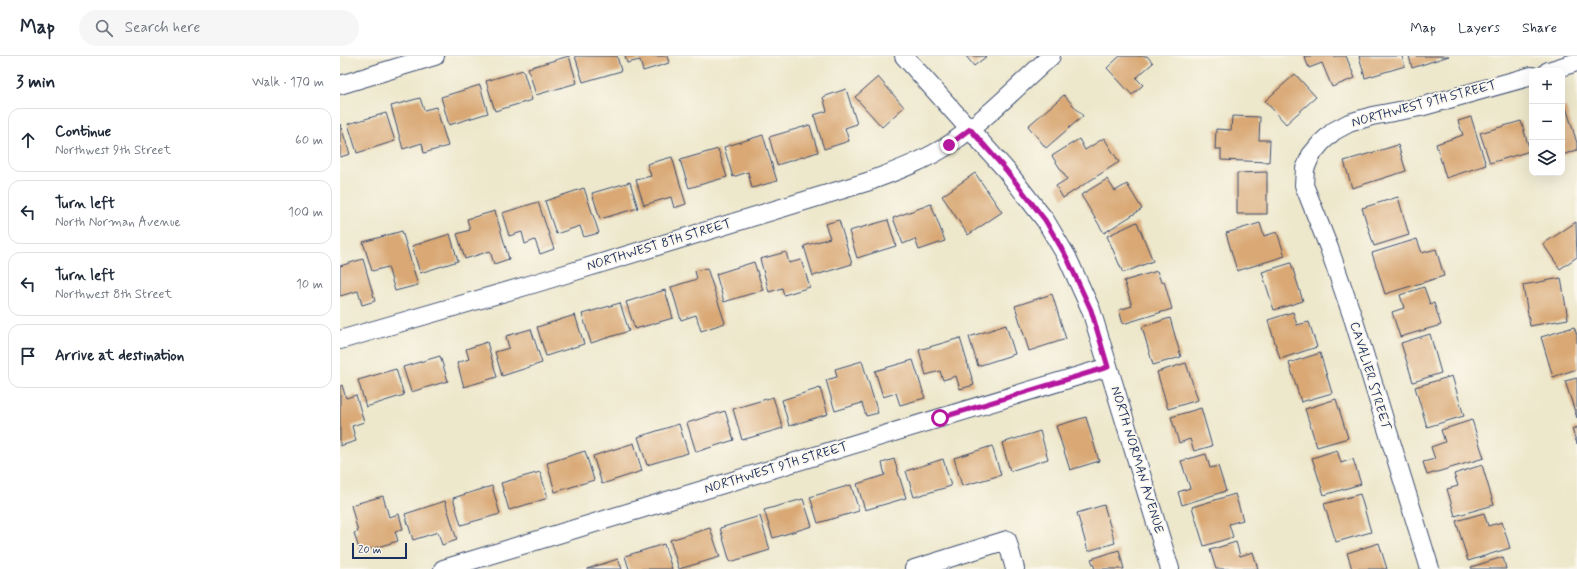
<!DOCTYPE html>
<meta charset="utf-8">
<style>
:root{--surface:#fff;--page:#f6f6f7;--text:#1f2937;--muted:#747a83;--line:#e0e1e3}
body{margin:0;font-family:Mynerve,sans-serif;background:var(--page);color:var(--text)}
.controls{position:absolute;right:12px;top:12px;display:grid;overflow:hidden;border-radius:8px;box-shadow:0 4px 16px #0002}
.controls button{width:36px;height:36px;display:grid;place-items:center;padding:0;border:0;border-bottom:1px solid var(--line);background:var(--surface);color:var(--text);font:20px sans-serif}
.scale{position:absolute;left:12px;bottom:10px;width:55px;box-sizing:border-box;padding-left:4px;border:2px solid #1b2f5e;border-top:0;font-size:11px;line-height:14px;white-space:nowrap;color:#1b2f5e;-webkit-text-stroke:3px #fbf7ec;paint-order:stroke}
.stop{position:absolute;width:12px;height:12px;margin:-9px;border:3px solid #b5179e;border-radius:50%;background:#fff}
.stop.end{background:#b5179e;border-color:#fff;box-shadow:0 1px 4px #0008}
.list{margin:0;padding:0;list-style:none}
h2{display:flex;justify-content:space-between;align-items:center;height:52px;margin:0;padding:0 16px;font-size:17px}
h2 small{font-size:13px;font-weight:400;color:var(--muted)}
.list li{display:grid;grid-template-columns:26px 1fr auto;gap:12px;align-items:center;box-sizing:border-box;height:64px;margin:0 8px 8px;padding:0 8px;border:1px solid var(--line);border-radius:12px}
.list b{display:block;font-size:15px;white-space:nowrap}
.list p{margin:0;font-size:13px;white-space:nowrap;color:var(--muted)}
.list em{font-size:13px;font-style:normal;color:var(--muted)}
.icon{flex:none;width:22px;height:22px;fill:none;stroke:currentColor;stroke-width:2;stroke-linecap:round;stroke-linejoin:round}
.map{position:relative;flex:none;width:1237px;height:513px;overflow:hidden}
header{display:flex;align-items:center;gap:24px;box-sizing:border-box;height:56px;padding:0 20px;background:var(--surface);border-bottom:1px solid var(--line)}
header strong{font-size:19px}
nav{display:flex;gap:22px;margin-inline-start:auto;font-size:14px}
.search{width:280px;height:36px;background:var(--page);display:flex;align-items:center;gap:10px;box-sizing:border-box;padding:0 14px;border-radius:22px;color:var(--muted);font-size:15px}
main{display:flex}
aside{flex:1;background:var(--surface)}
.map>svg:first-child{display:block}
</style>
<header>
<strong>Map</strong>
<div class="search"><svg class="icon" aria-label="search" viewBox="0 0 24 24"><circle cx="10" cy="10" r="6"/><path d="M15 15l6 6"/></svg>Search here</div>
<nav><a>Map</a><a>Layers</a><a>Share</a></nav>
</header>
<main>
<aside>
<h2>3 min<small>Walk · 170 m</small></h2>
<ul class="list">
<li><svg class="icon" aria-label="ahead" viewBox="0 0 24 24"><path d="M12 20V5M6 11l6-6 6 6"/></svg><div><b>Continue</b><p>Northwest 9th Street</p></div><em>60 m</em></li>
<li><svg class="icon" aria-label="left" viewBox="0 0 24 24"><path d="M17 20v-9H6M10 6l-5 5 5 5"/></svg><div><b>Turn left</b><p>North Norman Avenue</p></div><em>100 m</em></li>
<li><svg class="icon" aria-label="left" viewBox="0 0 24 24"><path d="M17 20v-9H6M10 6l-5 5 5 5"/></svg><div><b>Turn left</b><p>Northwest 8th Street</p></div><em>10 m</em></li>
<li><svg class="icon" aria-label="arrive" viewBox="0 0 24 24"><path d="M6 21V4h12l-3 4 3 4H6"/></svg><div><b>Arrive at destination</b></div></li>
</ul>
</aside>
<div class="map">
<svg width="1237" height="513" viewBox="0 0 1237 513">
<rect width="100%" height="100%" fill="#fbf7ec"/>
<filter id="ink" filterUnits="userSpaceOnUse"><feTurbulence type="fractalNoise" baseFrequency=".025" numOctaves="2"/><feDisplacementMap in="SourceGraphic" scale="8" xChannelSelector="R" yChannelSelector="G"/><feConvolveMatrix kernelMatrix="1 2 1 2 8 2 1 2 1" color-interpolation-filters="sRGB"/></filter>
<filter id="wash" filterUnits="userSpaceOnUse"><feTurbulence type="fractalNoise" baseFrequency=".012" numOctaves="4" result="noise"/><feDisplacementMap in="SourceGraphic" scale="16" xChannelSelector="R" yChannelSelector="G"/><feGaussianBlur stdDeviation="0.9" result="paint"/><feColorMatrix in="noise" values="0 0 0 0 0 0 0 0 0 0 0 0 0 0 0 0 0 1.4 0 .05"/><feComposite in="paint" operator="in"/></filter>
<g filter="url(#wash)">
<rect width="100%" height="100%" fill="#ede7cb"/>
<g id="blocks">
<path fill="#d9a874" d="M 229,0 L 237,27 L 196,39 L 188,12 Z
M 235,0 L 277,0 L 281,15 L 243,26 Z
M 285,0 L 327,0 L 329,7 L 303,15 L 300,4 L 287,7 Z
M 626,0 L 647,0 L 634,10 Z
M 780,0 L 807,0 L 813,7 L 796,22 L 803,29 L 792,39 L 767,12 Z
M 964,0 L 1006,0 L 1015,22 L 992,31 L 982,7 L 969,12 Z
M 1019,0 L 1062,0 L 1065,10 L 1025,22 Z
M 1069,0 L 1109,0 L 1072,12 Z
M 183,14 L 192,44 L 155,55 L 146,25 Z
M 955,18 L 976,41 L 946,68 L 925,45 Z
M 538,21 L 564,51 L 542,71 L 515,41 Z
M 140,29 L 148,57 L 109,69 L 101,41 Z
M 506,33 L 517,68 L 505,72 L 509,85 L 484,93 L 474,59 L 487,55 L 483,41 Z
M 724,39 L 743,60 L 706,92 L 688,70 Z
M 80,42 L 84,54 L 96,51 L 108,90 L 84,97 L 82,87 L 63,93 L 51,50 Z
M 1226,51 L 1237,87 L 1237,94 L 1222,99 L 1222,52 Z
M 46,57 L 55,85 L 17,97 L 8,68 Z
M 892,60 L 920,61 L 919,84 L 930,84 L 929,106 L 881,104 L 881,93 L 875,93 L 876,73 L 891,74 Z
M 1131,61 L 1146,109 L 1106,122 L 1096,88 L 1123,79 L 1118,65 Z
M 1181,65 L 1190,95 L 1150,107 L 1140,77 Z
M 0,68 L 10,98 L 0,101 Z
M 470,69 L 478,96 L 437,109 L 429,81 Z
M 423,79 L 437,125 L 412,132 L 408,116 L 393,121 L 384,91 Z
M 764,82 L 779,106 L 723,142 L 716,130 L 727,123 L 712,100 L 739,83 L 745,94 Z
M 1058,89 L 1066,115 L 1012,132 L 1004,105 Z
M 378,93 L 387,121 L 349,132 L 340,104 Z
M 332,101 L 346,148 L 334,152 L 331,141 L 304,149 L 296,124 L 311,120 L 307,108 Z
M 927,116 L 927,158 L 897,158 L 897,117 Z
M 635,117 L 662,156 L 628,179 L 602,140 Z
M 767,123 L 775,135 L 787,128 L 802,153 L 764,177 L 741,139 Z
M 290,126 L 298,152 L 260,163 L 252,137 Z
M 244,132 L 259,177 L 244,181 L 240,170 L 216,178 L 205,145 Z
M 1058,141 L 1069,179 L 1034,190 L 1022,152 Z
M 198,146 L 214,193 L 200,198 L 195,184 L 185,188 L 182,176 L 169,180 L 162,157 Z
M 591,148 L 605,185 L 579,194 L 575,183 L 563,188 L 553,162 Z
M 155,155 L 169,203 L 154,208 L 150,195 L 125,203 L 117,178 L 130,174 L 127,163 Z
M 499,164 L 512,208 L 473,220 L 464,190 L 490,182 L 485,168 Z
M 548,164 L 556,190 L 517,202 L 509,175 Z
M 797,166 L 813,205 L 783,217 L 767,180 Z
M 1236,166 L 1237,201 L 1220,213 L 1203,188 Z
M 920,167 L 924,180 L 937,176 L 945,200 L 897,215 L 886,177 Z
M 62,175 L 78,229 L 55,235 L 48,211 L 32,215 L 23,186 Z
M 110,178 L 118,205 L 80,217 L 72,190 Z
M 1077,183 L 1082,197 L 1096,193 L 1104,220 L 1045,238 L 1032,197 Z
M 446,196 L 449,207 L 461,204 L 470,231 L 444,239 L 442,232 L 429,236 L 420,203 Z
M 23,203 L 35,245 L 22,249 L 18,235 L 0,240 L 0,210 Z
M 414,206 L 423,234 L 384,246 L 376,218 Z
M 951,207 L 963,245 L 934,254 L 922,216 Z
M 367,212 L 385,267 L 361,275 L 356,259 L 341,264 L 331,231 L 357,223 L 355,215 Z
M 817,215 L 821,226 L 824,225 L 832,253 L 783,268 L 779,254 L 792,250 L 784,225 Z
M 1221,222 L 1228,263 L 1190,270 L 1183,229 Z
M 1084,231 L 1090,248 L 1094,247 L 1101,269 L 1060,281 L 1052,256 L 1064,252 L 1060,239 Z
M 325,234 L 333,262 L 295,273 L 286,246 Z
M 712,238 L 726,283 L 689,295 L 675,250 Z
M 280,247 L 289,275 L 251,287 L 242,258 Z
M 953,256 L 957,269 L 969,266 L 977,291 L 940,303 L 928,264 Z
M 235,259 L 244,288 L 206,300 L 197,271 Z
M 830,262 L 841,301 L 813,309 L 802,271 Z
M 666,269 L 675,298 L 638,310 L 629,281 Z
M 1234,271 L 1237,279 L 1237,313 L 1213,321 L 1201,281 Z
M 191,273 L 202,307 L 162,320 L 155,296 L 169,292 L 166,280 Z
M 1090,278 L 1101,317 L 1073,326 L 1061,287 Z
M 620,282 L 634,329 L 620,333 L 616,320 L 603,324 L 600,315 L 586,319 L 579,294 Z
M 147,286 L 157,321 L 124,331 L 117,307 L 129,303 L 126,293 Z
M 980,297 L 992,337 L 961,346 L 949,307 Z
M 100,300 L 108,325 L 71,336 L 63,311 Z
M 573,304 L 585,342 L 560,349 L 556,337 L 543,341 L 535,315 Z
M 522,305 L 538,357 L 526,360 L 522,347 L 495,355 L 486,324 L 497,321 L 495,313 Z
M 846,307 L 858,344 L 828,353 L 817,316 Z
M 56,313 L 64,339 L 26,351 L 18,324 Z
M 1112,320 L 1124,360 L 1087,371 L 1075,331 Z
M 1237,322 L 1237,362 L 1225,325 Z
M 2,329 L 6,342 L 16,339 L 24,366 L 12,370 L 16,385 L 0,390 L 0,330 Z
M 480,332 L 488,358 L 449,370 L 442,344 Z
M 433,341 L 443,372 L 402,384 L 393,353 Z
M 996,343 L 1008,382 L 977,391 L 965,353 Z
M 861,352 L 872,390 L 854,395 L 850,383 L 839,387 L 831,361 Z
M 385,355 L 394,384 L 356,396 L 347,367 Z
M 746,361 L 759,405 L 730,414 L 716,370 Z
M 1132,364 L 1144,402 L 1087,419 L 1083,406 L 1095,403 L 1091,391 L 1105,386 L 1101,374 Z
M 339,368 L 348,397 L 307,409 L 298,381 Z
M 1237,371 L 1237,388 L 1232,373 Z
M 700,375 L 708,403 L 670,415 L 662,387 Z
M 294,387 L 302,415 L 262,428 L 253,400 Z
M 652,390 L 661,419 L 622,430 L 614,402 Z
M 997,394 L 1001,407 L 1013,403 L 1021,428 L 984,439 L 972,402 Z
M 245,395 L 254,424 L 215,436 L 207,407 Z
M 866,398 L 870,412 L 878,410 L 886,435 L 842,449 L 838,436 L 850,432 L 841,405 Z
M 554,403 L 566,442 L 525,454 L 517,428 L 545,419 L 542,407 Z
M 603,403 L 611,430 L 574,441 L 566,415 Z
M 1142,409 L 1154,449 L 1115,460 L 1107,433 L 1118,430 L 1114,418 Z
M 200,416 L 208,442 L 169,454 L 161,427 Z
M 511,429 L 519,455 L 478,467 L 470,441 Z
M 152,430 L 160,458 L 121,469 L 113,442 Z
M 895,438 L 903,464 L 889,468 L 893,481 L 864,490 L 852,451 Z
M 1020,438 L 1031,476 L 996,486 L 984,448 Z
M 43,440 L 49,461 L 59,458 L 63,473 L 55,475 L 58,485 L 20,496 L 14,477 L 18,476 L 11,449 Z
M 463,443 L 472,470 L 433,482 L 424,454 Z
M 105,445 L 117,484 L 102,489 L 98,476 L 73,484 L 65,458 Z
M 764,449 L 775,487 L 748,495 L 737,457 Z
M 1144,457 L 1148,470 L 1162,466 L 1170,492 L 1128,505 L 1116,465 Z
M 420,460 L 430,494 L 390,506 L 380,472 Z
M 370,472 L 380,501 L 339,513 L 330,484 Z
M 896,486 L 900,500 L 913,496 L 918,513 L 876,513 L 870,494 Z
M 1039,487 L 1047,513 L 1012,513 L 1007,497 Z
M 324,488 L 332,513 L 289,513 L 285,500 Z
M 779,494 L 784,513 L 755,513 L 751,503 Z
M 1163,501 L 1166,513 L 1132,513 L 1131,511 Z
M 278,503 L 282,513 L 247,513 Z"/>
</g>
</g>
<g filter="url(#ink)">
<use href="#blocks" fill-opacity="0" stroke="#3a4b6e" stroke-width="1"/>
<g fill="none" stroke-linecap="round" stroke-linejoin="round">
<g stroke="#3a4b6e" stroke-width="20">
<path id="minor" d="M 564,0 L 666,114 L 705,164 L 727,201 L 751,254 L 830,513
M 1208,15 L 1237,6
M 0,29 L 95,0
M 0,284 L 196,227 L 530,125 C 556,115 586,104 610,88 C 646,63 678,30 711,0
M 103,513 L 768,311
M 574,513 L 667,484 L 675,513
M 1090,513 L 1014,265 L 989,192 L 964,129 L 965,113 L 971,99 L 981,87 L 994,75 L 1009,67 L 1032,60 L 1080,51 L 1192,20"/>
</g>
<use href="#minor" stroke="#fff" stroke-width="18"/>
</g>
</g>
<g fill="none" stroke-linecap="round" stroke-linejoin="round" filter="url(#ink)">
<path stroke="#b5179e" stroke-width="5" d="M 600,362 L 768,311 L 751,254 L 727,202 L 705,164 L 666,114 L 630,73 L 609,89"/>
</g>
<g text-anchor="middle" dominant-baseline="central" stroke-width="3.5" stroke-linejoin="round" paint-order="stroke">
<g font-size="13" fill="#1b2f5e" stroke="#fbf7ec">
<text transform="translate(1084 48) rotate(-15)">NORTHWEST 9TH STREET</text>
<text transform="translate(319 189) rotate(-17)">NORTHWEST 8TH STREET</text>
<text transform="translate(1030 320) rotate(73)">CAVALIER STREET</text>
<text transform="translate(797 404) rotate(73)">NORTH NORMAN AVENUE</text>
<text transform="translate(436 412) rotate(-17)">NORTHWEST 9TH STREET</text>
</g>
</g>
</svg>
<div class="controls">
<button>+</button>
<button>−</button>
<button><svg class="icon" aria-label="layers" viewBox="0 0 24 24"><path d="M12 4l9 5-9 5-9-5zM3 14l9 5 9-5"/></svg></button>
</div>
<div class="scale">20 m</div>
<div class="stop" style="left:600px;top:362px"></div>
<div class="stop end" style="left:609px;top:89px"></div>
</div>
</main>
